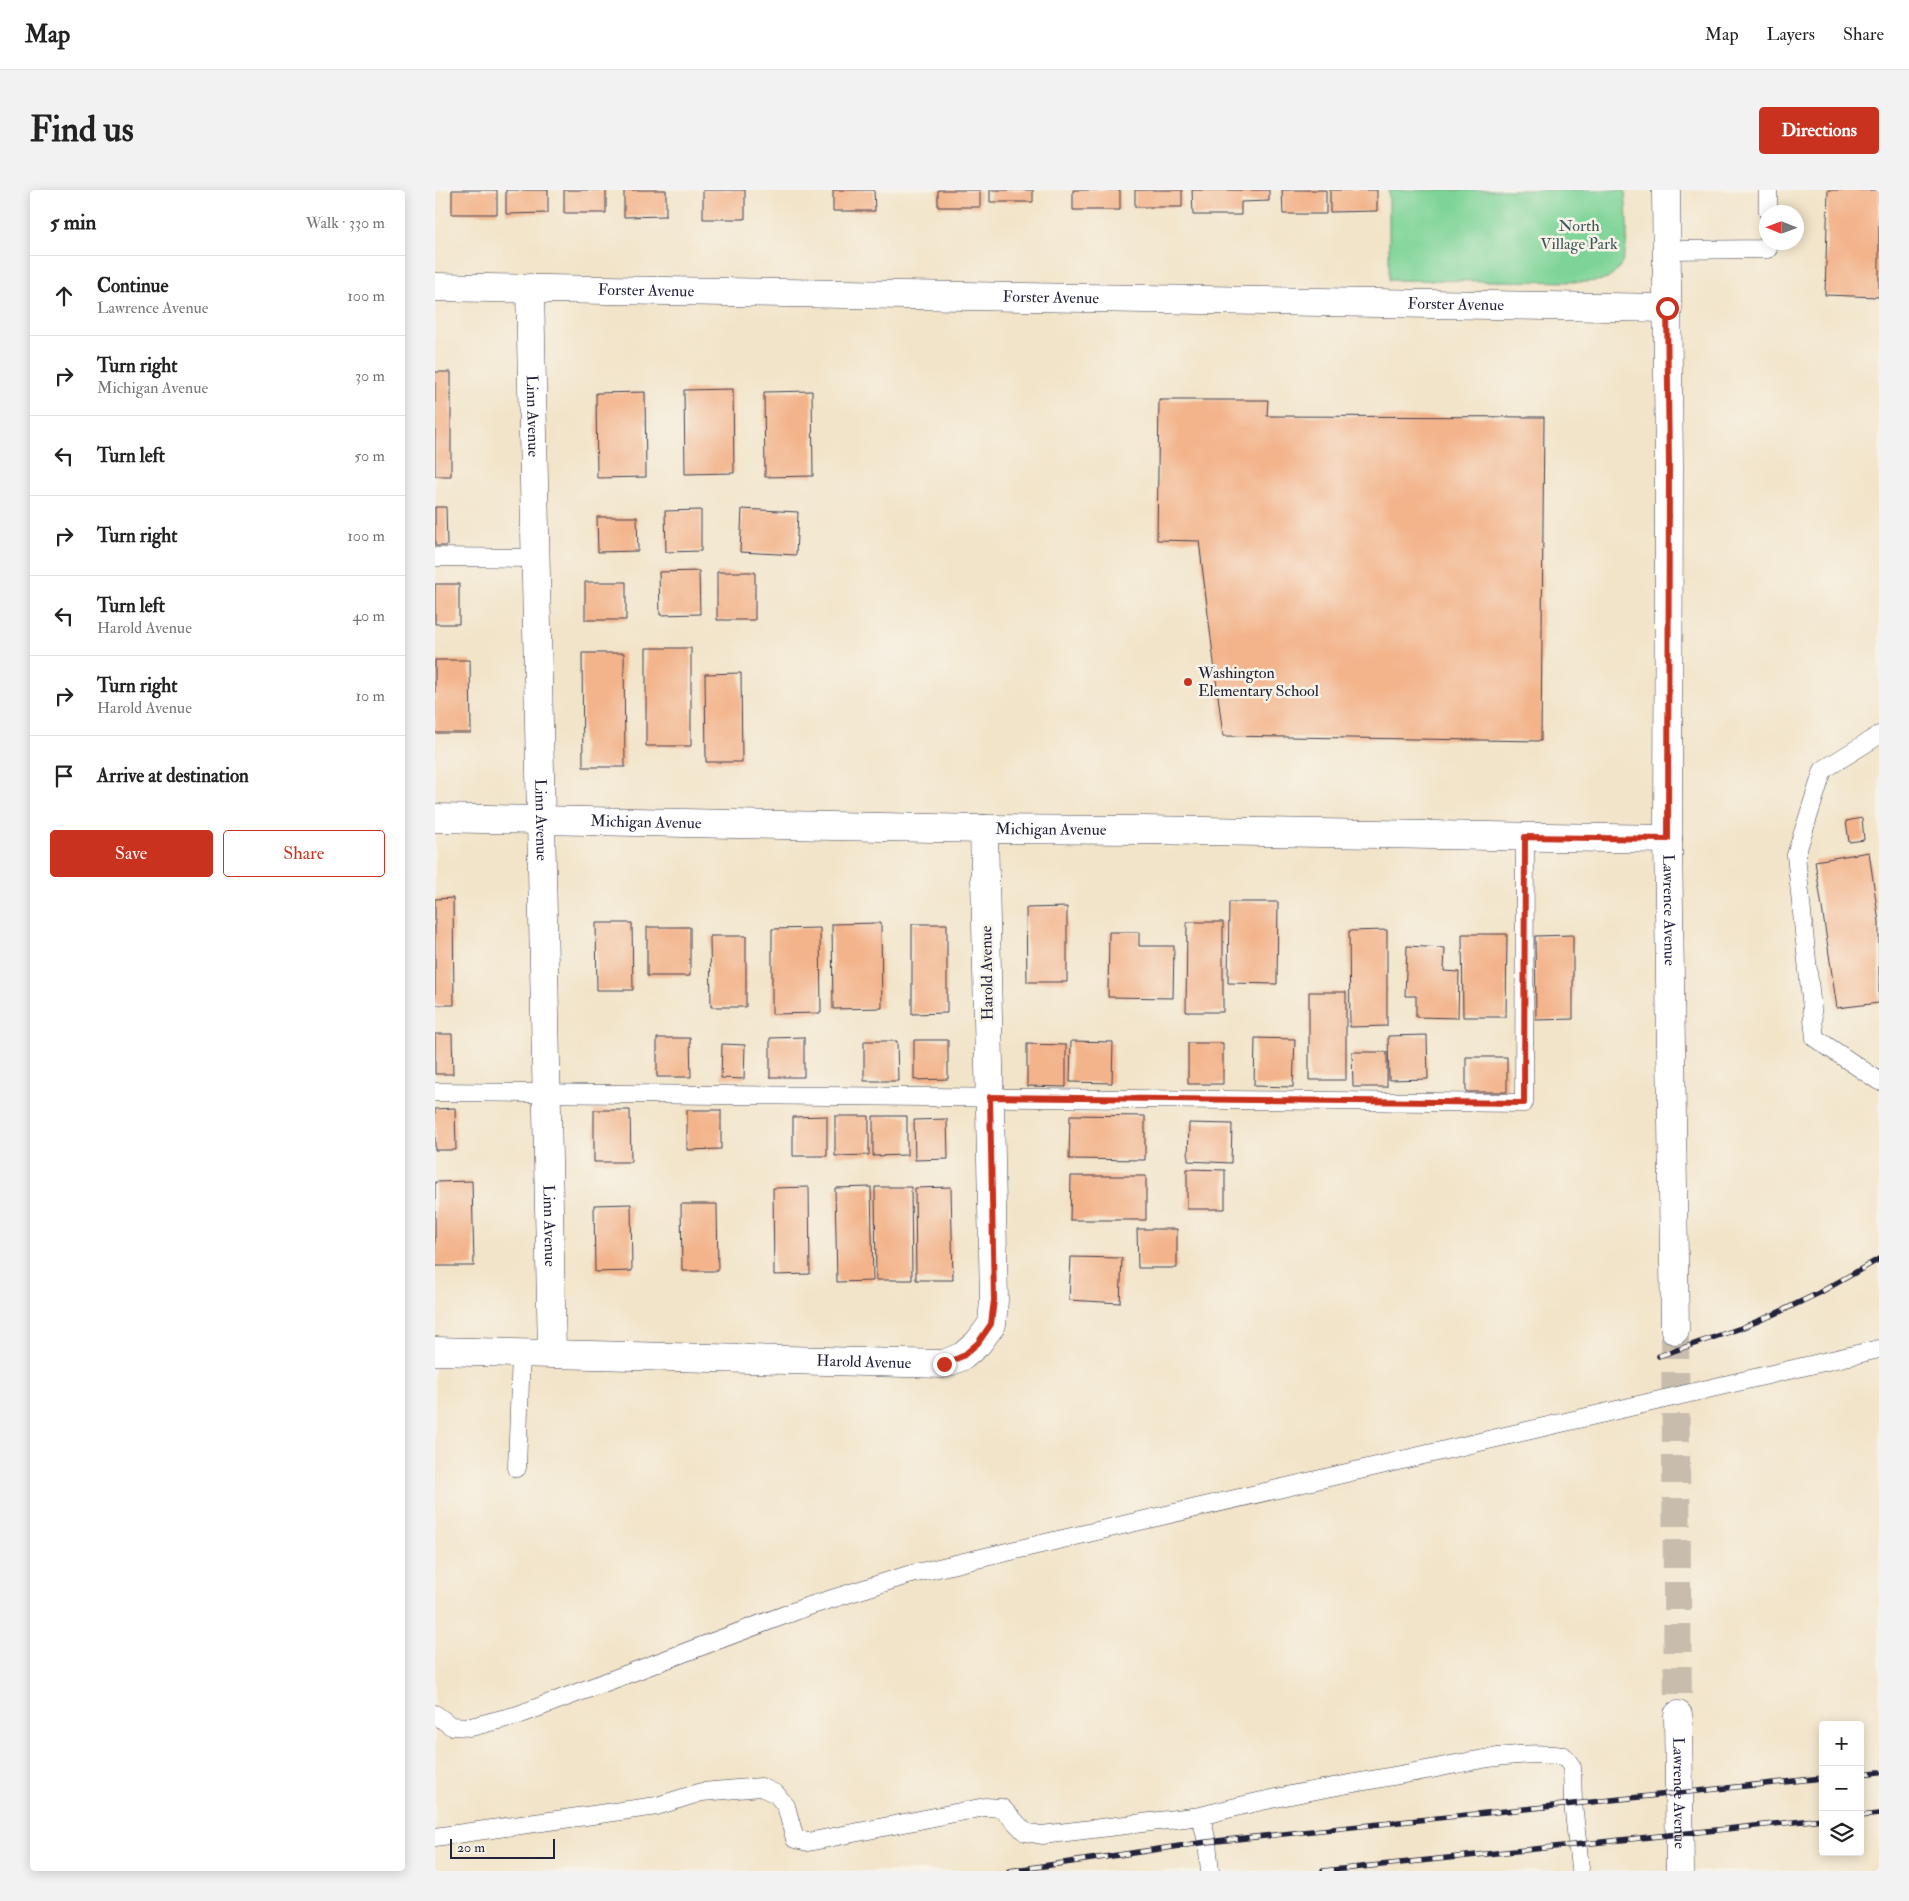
<!DOCTYPE html>
<meta charset="utf-8">
<style>
:root{--surface:#fff;--page:#f2f2f2;--text:#222;--muted:#767676;--line:#e0e0e0;--accent:#c8321e}
body{margin:0;font-family:"IM FELL Double Pica",serif;background:var(--page);color:var(--text)}
.controls{position:absolute;right:15px;bottom:15px;display:grid;overflow:hidden;border-radius:5px;box-shadow:0 2px 12px #0003}
.controls button{width:45px;height:45px;display:grid;place-items:center;padding:0;border:0;border-bottom:1px solid var(--line);background:var(--surface);color:var(--text);font:25px sans-serif}
.compass{position:absolute;left:1324px;top:15px;width:45px;height:45px;border-radius:50%;background:var(--surface);box-shadow:0 2px 12px #0003;rotate:271deg}
.scale{position:absolute;left:15px;bottom:12px;width:105px;box-sizing:border-box;padding-left:5px;border:2px solid #22223b;border-top:0;font-size:14px;line-height:18px;white-space:nowrap;color:#22223b;-webkit-text-stroke:4px #f7f3e8;paint-order:stroke}
.stop{position:absolute;width:15px;height:15px;margin:-11px;border:4px solid #c8321e;border-radius:50%;background:#fff}
.stop.end{background:#c8321e;border-color:#fff;box-shadow:0 1px 5px #0008}
.list{margin:0;padding:0;list-style:none}
h2{display:flex;justify-content:space-between;align-items:center;height:65px;margin:0;padding:0 20px;font-size:21px}
h2 small{font-size:16px;font-weight:400;color:var(--muted)}
.list li{display:grid;grid-template-columns:32px 1fr auto;gap:15px;align-items:center;box-sizing:border-box;height:80px;padding:0 20px;border-top:1px solid var(--line)}
.list b{display:block;font-size:19px;white-space:nowrap}
.list p{margin:0;font-size:16px;white-space:nowrap;color:var(--muted)}
.list em{font-size:16px;font-style:normal;color:var(--muted)}
.actions{display:flex;gap:10px;padding:15px 20px}
.actions a{flex:1;padding:11px 0;border:1px solid var(--accent);border-radius:5px;text-align:center;font-size:18px;color:var(--accent)}
.actions .main{background:var(--accent);color:#fff}
.icon{flex:none;width:28px;height:28px;fill:none;stroke:currentColor;stroke-width:2;stroke-linecap:round;stroke-linejoin:round}
.map{position:relative;flex:none;width:1444px;height:1681px;overflow:hidden;border-radius:5px}
header{display:flex;align-items:center;gap:30px;box-sizing:border-box;height:70px;padding:0 25px;background:var(--surface);border-bottom:1px solid var(--line)}
header strong{font-size:24px}
nav{display:flex;gap:28px;margin-inline-start:auto;font-size:18px}
.intro{display:flex;align-items:center;justify-content:space-between;box-sizing:border-box;height:120px;padding:0 30px}
h1{margin:0;font-size:35px}
.button{padding:12px 22px;border-radius:5px;background:var(--accent);color:#fff;font-size:18px;font-weight:700}
main{display:flex;gap:30px;padding:0 30px}
aside{flex:1;background:var(--surface);border-radius:5px;box-shadow:0 2px 12px #0003}
.map>svg:first-child{display:block}
</style>
<header>
<strong>Map</strong>
<nav><a>Map</a><a>Layers</a><a>Share</a></nav>
</header>
<div class="intro"><h1>Find us</h1><a class="button">Directions</a></div>
<main>
<aside>
<h2>5 min<small>Walk · 330 m</small></h2>
<ul class="list">
<li><svg class="icon" aria-label="ahead" viewBox="0 0 24 24"><path d="M12 20V5M6 11l6-6 6 6"/></svg><div><b>Continue</b><p>Lawrence Avenue</p></div><em>100 m</em></li>
<li><svg class="icon" aria-label="right" viewBox="0 0 24 24"><path d="M7 20v-9h11M14 6l5 5-5 5"/></svg><div><b>Turn right</b><p>Michigan Avenue</p></div><em>30 m</em></li>
<li><svg class="icon" aria-label="left" viewBox="0 0 24 24"><path d="M17 20v-9H6M10 6l-5 5 5 5"/></svg><div><b>Turn left</b></div><em>50 m</em></li>
<li><svg class="icon" aria-label="right" viewBox="0 0 24 24"><path d="M7 20v-9h11M14 6l5 5-5 5"/></svg><div><b>Turn right</b></div><em>100 m</em></li>
<li><svg class="icon" aria-label="left" viewBox="0 0 24 24"><path d="M17 20v-9H6M10 6l-5 5 5 5"/></svg><div><b>Turn left</b><p>Harold Avenue</p></div><em>40 m</em></li>
<li><svg class="icon" aria-label="right" viewBox="0 0 24 24"><path d="M7 20v-9h11M14 6l5 5-5 5"/></svg><div><b>Turn right</b><p>Harold Avenue</p></div><em>10 m</em></li>
<li><svg class="icon" aria-label="arrive" viewBox="0 0 24 24"><path d="M6 21V4h12l-3 4 3 4H6"/></svg><div><b>Arrive at destination</b></div></li>
</ul>
<div class="actions"><a class="main">Save</a><a>Share</a></div>
</aside>
<div class="map">
<svg width="1444" height="1681" viewBox="0 0 1444 1681">
<rect width="100%" height="100%" fill="#f7f3e8"/>
<filter id="ink" filterUnits="userSpaceOnUse"><feTurbulence type="fractalNoise" baseFrequency=".02" numOctaves="2"/><feDisplacementMap in="SourceGraphic" scale="10" xChannelSelector="R" yChannelSelector="G"/><feConvolveMatrix kernelMatrix="1 2 1 2 8 2 1 2 1" color-interpolation-filters="sRGB"/></filter>
<filter id="wash" filterUnits="userSpaceOnUse"><feTurbulence type="fractalNoise" baseFrequency=".0096" numOctaves="4" result="noise"/><feDisplacementMap in="SourceGraphic" scale="20" xChannelSelector="R" yChannelSelector="G"/><feGaussianBlur stdDeviation="1.12" result="paint"/><feColorMatrix in="noise" values="0 0 0 0 0 0 0 0 0 0 0 0 0 0 0 0 0 1.4 0 .05"/><feComposite in="paint" operator="in"/></filter>
<g filter="url(#wash)">
<rect width="100%" height="100%" fill="#f2e4c9"/>
<path fill="#7ed498" stroke="#507b6a" d="M 954,0 L 1190,0 C 1191,26 1200,74 1172,89 C 1167,91 1158,91 1153,92 L 954,90 Z"/>
<g id="blocks">
<path fill="#f3b48b" d="M 17,0 L 62,0 L 62,24 L 17,24 Z
M 71,0 L 113,0 L 113,23 L 71,24 Z
M 129,0 L 171,0 L 171,23 L 129,23 Z
M 189,0 L 231,0 L 231,26 L 189,27 Z
M 268,0 L 310,0 L 310,29 L 268,29 Z
M 398,0 L 439,0 L 440,21 L 398,21 Z
M 503,0 L 545,0 L 545,17 L 503,17 Z
M 555,0 L 598,0 L 598,12 L 555,12 Z
M 638,0 L 685,0 L 685,20 L 638,20 Z
M 700,0 L 747,0 L 747,17 L 700,17 Z
M 757,0 L 834,0 L 834,11 L 806,12 L 806,25 L 758,25 Z
M 847,0 L 891,0 L 891,24 L 848,24 Z
M 895,0 L 942,0 L 942,21 L 895,22 Z
M 1393,0 L 1444,0 L 1444,107 L 1390,105 Z
M 0,182 L 16,182 L 16,286 L 0,286 Z
M 298,199 L 299,283 L 250,284 L 249,200 Z
M 377,201 L 378,286 L 330,287 L 329,202 Z
M 210,202 L 211,287 L 162,288 L 161,203 Z
M 724,210 L 833,210 L 832,226 L 1109,227 L 1106,551 L 788,546 L 764,351 L 722,350 Z
M 0,317 L 11,317 L 12,356 L 0,356 Z
M 307,319 L 363,322 L 361,365 L 305,362 Z
M 266,320 L 266,361 L 231,362 L 230,321 Z
M 162,327 L 202,327 L 203,361 L 163,362 Z
M 264,381 L 265,424 L 225,425 L 224,382 Z
M 282,382 L 320,382 L 320,430 L 282,430 Z
M 150,392 L 191,392 L 191,430 L 150,430 Z
M 0,394 L 24,394 L 24,434 L 0,434 Z
M 211,458 L 256,458 L 256,556 L 211,556 Z
M 147,463 L 189,463 L 190,577 L 148,577 Z
M 0,470 L 35,470 L 36,543 L 0,543 Z
M 306,483 L 307,572 L 271,572 L 270,484 Z
M 1427,628 L 1429,650 L 1414,652 L 1411,631 Z
M 1434,662 L 1444,732 L 1444,813 L 1402,818 L 1380,671 Z
M 18,708 L 19,815 L 0,815 L 0,709 Z
M 794,712 L 843,712 L 842,794 L 793,793 Z
M 632,717 L 632,792 L 592,792 L 591,718 Z
M 752,732 L 788,732 L 788,822 L 751,822 Z
M 161,733 L 197,733 L 198,800 L 162,800 Z
M 446,733 L 447,818 L 398,819 L 397,734 Z
M 477,734 L 512,734 L 512,823 L 477,824 Z
M 212,737 L 255,737 L 255,786 L 212,786 Z
M 385,738 L 386,823 L 337,824 L 337,739 Z
M 952,740 L 952,836 L 915,837 L 914,741 Z
M 674,742 L 704,742 L 704,756 L 739,756 L 738,808 L 673,807 Z
M 1027,744 L 1072,744 L 1071,827 L 1028,827 Z
M 1138,745 L 1138,829 L 1101,830 L 1100,746 Z
M 275,746 L 311,746 L 311,817 L 276,817 Z
M 972,756 L 1010,758 L 1009,781 L 1024,782 L 1023,828 L 981,827 L 981,806 L 970,806 Z
M 874,802 L 911,802 L 911,890 L 874,890 Z
M 0,844 L 17,844 L 18,884 L 0,884 Z
M 992,845 L 993,889 L 954,890 L 953,846 Z
M 369,847 L 369,887 L 335,887 L 335,848 Z
M 222,848 L 255,848 L 256,887 L 222,887 Z
M 820,848 L 860,849 L 858,897 L 819,896 Z
M 479,850 L 513,850 L 513,889 L 479,890 Z
M 429,851 L 462,851 L 463,891 L 429,891 Z
M 636,851 L 678,852 L 677,893 L 635,892 Z
M 753,853 L 788,853 L 788,894 L 753,894 Z
M 287,854 L 310,855 L 309,889 L 286,888 Z
M 592,854 L 631,855 L 631,897 L 592,896 Z
M 917,862 L 952,862 L 952,897 L 918,897 Z
M 1031,867 L 1072,867 L 1072,902 L 1031,902 Z
M 20,918 L 21,960 L 0,960 L 0,919 Z
M 159,920 L 195,920 L 196,972 L 159,972 Z
M 252,920 L 286,920 L 286,959 L 252,960 Z
M 635,925 L 710,926 L 710,970 L 634,969 Z
M 392,926 L 392,966 L 358,966 L 358,927 Z
M 400,926 L 434,926 L 434,965 L 400,966 Z
M 438,926 L 472,926 L 472,965 L 438,966 Z
M 512,929 L 513,969 L 480,970 L 479,930 Z
M 754,933 L 797,934 L 796,973 L 753,971 Z
M 752,979 L 790,980 L 790,1019 L 752,1019 Z
M 636,986 L 711,986 L 711,1030 L 635,1030 Z
M 37,991 L 39,1076 L 0,1076 L 0,992 Z
M 374,997 L 375,1084 L 339,1085 L 338,998 Z
M 436,997 L 438,1091 L 402,1092 L 400,998 Z
M 440,997 L 476,997 L 477,1090 L 441,1090 Z
M 516,997 L 518,1090 L 481,1090 L 480,998 Z
M 196,1014 L 197,1081 L 160,1082 L 159,1015 Z
M 246,1014 L 282,1014 L 283,1081 L 247,1081 Z
M 702,1039 L 742,1039 L 742,1078 L 703,1078 Z
M 636,1067 L 687,1068 L 685,1113 L 634,1110 Z"/>
</g>
</g>
<g filter="url(#ink)">
<use href="#blocks" fill-opacity="0" stroke="#413f50" stroke-width="1"/>
<g fill="none" stroke-linecap="round" stroke-linejoin="round">
<path stroke="#c8bdad" stroke-width="28" stroke-dasharray="28 14" stroke-linecap="butt" d="M 1240,1140 L 1243,1525"/>
<g stroke="#413f50" stroke-width="19">
<path id="service" d="M 1333,0 L 1333,22
M 1232,60 L 1333,59 L 1333,52
M 0,367 L 101,368
M 1444,545 L 1388,580 L 1361,665 L 1380,848 L 1444,891
M 0,902 L 1089,913 L 1090,647
M 82,1278 L 86,1162
M 0,1524 L 16,1536 L 36,1537 L 83,1525 L 371,1417 L 473,1385 L 1444,1159
M 766,1626 C 835,1607 904,1596 975,1583 C 1025,1574 1078,1559 1129,1566 L 1137,1577 L 1138,1613 L 1145,1678
M 0,1647 L 222,1616 L 267,1602 L 326,1597 L 341,1604 L 351,1616 L 360,1649 L 373,1652 L 550,1617 L 567,1618 L 590,1642 L 607,1645 L 766,1626 L 772,1652 L 775,1681"/>
</g>
<g stroke="#413f50" stroke-width="29">
<g id="minor">
<path id="s1" d="M 0,97 L 1233,118"/>
<path id="s2" d="M 95,98 L 117,1163"/>
<path id="s3" d="M 0,628 L 549,639 L 708,640 L 1233,649"/>
<path id="s4" d="M 0,1161 L 509,1174 L 528,1166 L 543,1153 L 557,1134 L 559,1110 L 549,639"/>
</g>
</g>
<g stroke="#413f50" stroke-width="29">
<g id="secondary">
<path id="s5" d="M 1231,0 L 1234,275 L 1233,649 L 1240,1140"/>
<path id="s6" d="M 1243,1525 L 1245,1681"/>
</g>
</g>
<use href="#service" stroke="#fff" stroke-width="18"/>
<use href="#minor" stroke="#fff" stroke-width="28"/>
<use href="#secondary" stroke="#fff" stroke-width="28"/>
<g stroke="#22223b" stroke-width="5.5">
<path id="rail" d="M 1224,1166 L 1306,1138 L 1340,1124 L 1384,1103 L 1444,1069
M 1425,1584 L 1444,1582
M 1425,1626 L 1444,1624
M 574,1681 L 772,1652 L 1388,1588
M 888,1681 L 1388,1629"/>
</g>
<use href="#rail" stroke="#f7f3e8" stroke-width="4" stroke-dasharray="11" stroke-linecap="butt"/>
</g>
</g>
<g fill="none" stroke-linecap="round" stroke-linejoin="round" filter="url(#ink)">
<path stroke="#c8321e" stroke-width="6" d="M 509,1174 L 528,1166 L 543,1153 L 556,1134 L 559,1110 L 555,907 L 1089,913 L 1090,647 L 1233,649 L 1234,275 L 1232,118"/>
</g>
<circle fill="#c8321e" stroke="#f7f3e8" stroke-width="2" cx="753" cy="492" r="5"/>
<g text-anchor="middle" dominant-baseline="central" stroke-width="5" stroke-linejoin="round" paint-order="stroke">
<g font-size="16" fill="#3e5757" stroke="#f7f3e8">
<text x="1144" y="36">North<tspan x="1144" dy="18">Village Park</tspan></text>
</g>
<g font-size="16" fill="#22223b" stroke="#f7f3e8">
<text stroke="none"><textPath href="#s1" startOffset="211">Forster Avenue</textPath></text>
<text stroke="none"><textPath href="#s1" startOffset="616">Forster Avenue</textPath></text>
<text stroke="none"><textPath href="#s1" startOffset="1021">Forster Avenue</textPath></text>
<text stroke="none"><textPath href="#s2" startOffset="128">Linn Avenue</textPath></text>
<text stroke="none"><textPath href="#s2" startOffset="532">Linn Avenue</textPath></text>
<text stroke="none"><textPath href="#s3" startOffset="211">Michigan Avenue</textPath></text>
<text stroke="none"><textPath href="#s3" startOffset="616">Michigan Avenue</textPath></text>
<text stroke="none"><textPath href="#s5" startOffset="720">Lawrence Avenue</textPath></text>
<text transform="translate(552 783) rotate(-91)">Harold Avenue</text>
<text stroke="none"><textPath href="#s2" startOffset="938">Linn Avenue</textPath></text>
<text stroke="none"><textPath href="#s4" startOffset="429">Harold Avenue</textPath></text>
<text stroke="none"><textPath href="#s6" startOffset="78">Lawrence Avenue</textPath></text>
</g>
<g font-size="16" fill="#22223b" stroke="#f7f3e8" text-anchor="start">
<text x="763" y="483">Washington<tspan x="763" dy="18">Elementary School</tspan></text>
</g>
</g>
</svg>
<div class="controls">
<button>+</button>
<button>−</button>
<button><svg class="icon" aria-label="layers" viewBox="0 0 24 24"><path d="M12 4l9 5-9 5-9-5zM3 14l9 5 9-5"/></svg></button>
</div>
<svg class="compass" viewBox="-18 -18 36 36"><path d="M0-13l5 13h-10z" fill="#e53935"/><path d="M0 13l5-13h-10z" fill="#767676"/></svg>
<div class="scale">20 m</div>
<div class="stop" style="left:1232px;top:118px"></div>
<div class="stop end" style="left:509px;top:1174px"></div>
</div>
</main>
